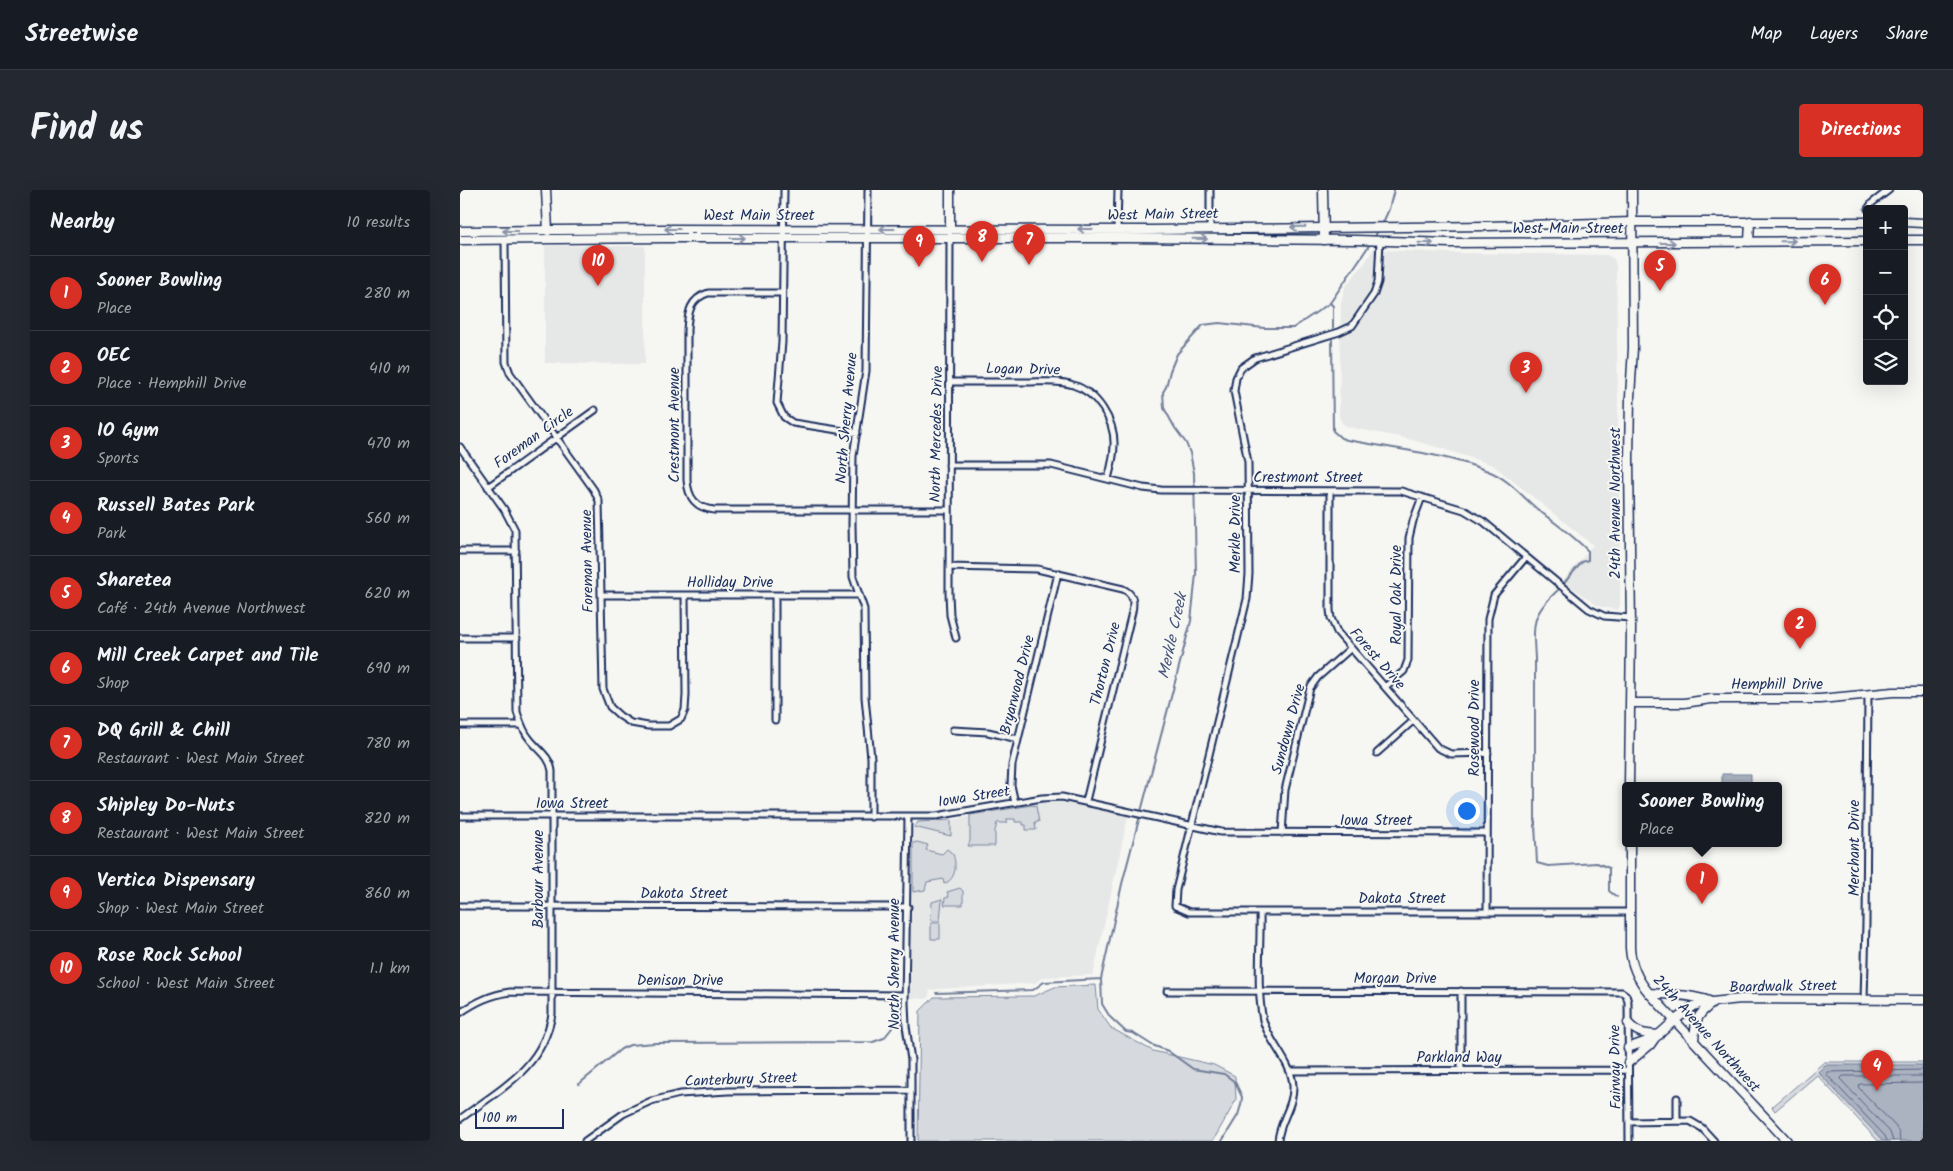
<!DOCTYPE html>
<meta charset="utf-8">
<style>
:root{--surface:#171b24;--page:#242831;--text:#f1f3f6;--muted:#9ea1a6;--line:#363941;--accent:#d93025}
body{margin:0;font-family:Kalam,sans-serif;background:var(--page);color:var(--text)}
.controls{position:absolute;right:15px;top:15px;display:grid;overflow:hidden;border-radius:5px;box-shadow:0 5px 20px #0002}
.controls button{width:45px;height:45px;display:grid;place-items:center;padding:0;border:0;border-bottom:1px solid var(--line);background:var(--surface);color:var(--text);font:25px sans-serif}
.scale{position:absolute;left:15px;bottom:12px;width:89px;box-sizing:border-box;padding-left:5px;border:2px solid #1b2f5e;border-top:0;font-size:14px;line-height:18px;white-space:nowrap;color:#1b2f5e;-webkit-text-stroke:4px #f6f6f2;paint-order:stroke}
.you{position:absolute;left:1006px;top:620px;width:18px;height:18px;margin:-12px;border:4px solid #fff;border-radius:50%;background:#1a73e8;box-shadow:0 0 0 8px #1a73e833}
.badge{display:grid;place-items:center;width:32px;height:32px;border-radius:50%;background:var(--accent);color:#fff;font-size:16px;font-weight:700}
.pin{position:absolute;translate:-50% -41px;filter:drop-shadow(0 1px 2px #0008)}
.pin::after{content:'';position:absolute;top:26px;width:18px;height:15px;background:inherit;clip-path:polygon(0 0,100% 0,50% 100%)}
.popup{position:absolute;left:1162px;top:592px;width:160px;height:65px;box-sizing:border-box;display:grid;place-content:center;border-radius:5px;background:var(--surface);filter:drop-shadow(0 1px 4px #0005);font-size:16px;white-space:nowrap;color:var(--muted)}
.popup b{font-size:19px;color:var(--text)}
.popup::after{content:'';position:absolute;left:50%;top:100%;margin-left:-10px;border:10px solid transparent;border-top-color:var(--surface)}
.list{margin:0;padding:0;list-style:none}
h2{display:flex;justify-content:space-between;align-items:center;height:65px;margin:0;padding:0 20px;font-size:21px}
h2 small{font-size:16px;font-weight:400;color:var(--muted)}
.list li{display:grid;grid-template-columns:32px 1fr auto;gap:15px;align-items:center;box-sizing:border-box;height:75px;padding:0 20px;border-top:1px solid var(--line)}
.list b{display:block;font-size:19px;white-space:nowrap}
.list p{margin:0;font-size:16px;white-space:nowrap;color:var(--muted)}
.list em{font-size:16px;font-style:normal;color:var(--muted)}
.icon{flex:none;width:28px;height:28px;fill:none;stroke:currentColor;stroke-width:2;stroke-linecap:round;stroke-linejoin:round}
.map{position:relative;flex:none;width:1463px;height:951px;overflow:hidden;border-radius:5px}
header{display:flex;align-items:center;gap:30px;box-sizing:border-box;height:70px;padding:0 25px;background:var(--surface);border-bottom:1px solid var(--line)}
header strong{font-size:24px}
nav{display:flex;gap:28px;margin-inline-start:auto;font-size:18px}
.intro{display:flex;align-items:center;justify-content:space-between;box-sizing:border-box;height:120px;padding:0 30px}
h1{margin:0;font-size:35px}
.button{padding:12px 22px;border-radius:5px;background:var(--accent);color:#fff;font-size:18px;font-weight:700}
main{display:flex;gap:30px;padding:0 30px}
aside{flex:1;background:var(--surface);border-radius:5px;box-shadow:0 5px 20px #0002}
.map>svg:first-child{display:block}
</style>
<header>
<strong>Streetwise</strong>
<nav><a>Map</a><a>Layers</a><a>Share</a></nav>
</header>
<div class="intro"><h1>Find us</h1><a class="button">Directions</a></div>
<main>
<aside>
<h2>Nearby<small>10 results</small></h2>
<ul class="list">
<li><span class="badge">1</span><div><b>Sooner Bowling</b><p>Place</p></div><em>280 m</em></li>
<li><span class="badge">2</span><div><b>OEC</b><p>Place · Hemphill Drive</p></div><em>410 m</em></li>
<li><span class="badge">3</span><div><b>IO Gym</b><p>Sports</p></div><em>470 m</em></li>
<li><span class="badge">4</span><div><b>Russell Bates Park</b><p>Park</p></div><em>560 m</em></li>
<li><span class="badge">5</span><div><b>Sharetea</b><p>Café · 24th Avenue Northwest</p></div><em>620 m</em></li>
<li><span class="badge">6</span><div><b>Mill Creek Carpet and Tile</b><p>Shop</p></div><em>690 m</em></li>
<li><span class="badge">7</span><div><b>DQ Grill &amp; Chill</b><p>Restaurant · West Main Street</p></div><em>780 m</em></li>
<li><span class="badge">8</span><div><b>Shipley Do-Nuts</b><p>Restaurant · West Main Street</p></div><em>820 m</em></li>
<li><span class="badge">9</span><div><b>Vertica Dispensary</b><p>Shop · West Main Street</p></div><em>860 m</em></li>
<li><span class="badge">10</span><div><b>Rose Rock School</b><p>School · West Main Street</p></div><em>1.1 km</em></li>
</ul>
</aside>
<div class="map">
<svg width="1463" height="951" viewBox="0 0 1463 951">
<rect width="100%" height="100%" fill="#f6f6f2"/>
<filter id="ink" filterUnits="userSpaceOnUse"><feTurbulence type="fractalNoise" baseFrequency=".02" numOctaves="2"/><feDisplacementMap in="SourceGraphic" scale="10" xChannelSelector="R" yChannelSelector="G"/><feConvolveMatrix kernelMatrix="1 2 1 2 8 2 1 2 1" color-interpolation-filters="sRGB"/></filter>
<g filter="url(#ink)">
<path fill="#e6e7e7" d="M 85,56 L 185,56 L 185,174 L 85,173 Z
M 914,58 L 922,60 L 990,63 L 1147,65 L 1154,69 L 1156,75 L 1160,372 L 1160,416 L 1157,420 L 1138,416 L 1103,391 L 1133,355 L 1033,275 L 977,257 L 945,248 L 888,237 L 882,233 L 879,227 L 881,113 L 885,97 L 904,74 Z
M 594,612 L 614,614 L 668,626 L 633,785 L 583,787 L 575,793 L 479,799 L 470,800 L 468,809 L 450,808 L 453,634 L 492,630 L 573,614 Z"/>
<path fill="#d6d9dd" stroke="#78849e" d="M 572,615 L 576,616 L 579,632 L 575,632 L 576,640 L 566,640 L 566,635 L 563,635 L 563,632 L 555,632 L 555,629 L 547,629 L 547,633 L 537,633 L 535,641 L 535,656 L 508,656 L 510,651 L 510,625 Z
M 491,630 L 491,646 L 454,637 L 458,632 Z
M 457,652 L 468,655 L 466,660 L 482,664 L 487,659 L 493,664 C 497,676 496,689 484,694 L 483,689 L 467,692 L 465,700 L 453,702 L 453,653 Z
M 500,698 L 503,701 L 503,715 L 484,715 L 485,708 L 489,707 L 487,702 Z
M 482,709 L 480,731 L 471,731 L 472,712 Z
M 471,733 L 480,733 L 480,749 L 471,749 Z
M 636,795 L 638,819 L 651,838 L 693,861 L 754,875 L 775,886 L 776,910 L 753,951 L 458,951 L 460,821 L 474,807 L 574,806 L 595,797 Z
M 1364,872 L 1463,872 L 1463,951 L 1418,951 L 1357,885 L 1315,921 L 1312,917 Z"/>
<path fill="#abb2c0" stroke="#717e99" d="M 1262,584 L 1291,584 L 1291,595 L 1262,595 Z
M 1365,875 L 1463,875 L 1463,951 L 1423,951 L 1358,882 Z"/>
<g fill="none" stroke-linecap="round" stroke-linejoin="round">
<path stroke="#556385" stroke-width="1" d="M 1427,951 L 1425,946 L 1367,885 L 1367,882 L 1463,880
M 1433,951 L 1430,942 L 1382,891 L 1381,888 L 1383,886 L 1463,886
M 1440,951 L 1439,943 L 1436,937 L 1399,898 L 1398,895 L 1401,894 L 1463,893"/>
<path stroke="#717e99" stroke-width="2" d="M 922,35 L 929,19 L 934,0
M 914,48 L 919,39
M 870,113 L 873,116 L 873,138
M 872,150 L 873,241 L 881,248 L 887,250 C 934,259 983,263 1028,281 C 1047,288 1061,305 1076,318 C 1093,332 1113,345 1128,361 L 1128,370 L 1122,372 L 1104,393
M 1098,400 C 1071,425 1073,433 1075,468 L 1075,634 L 1077,673 L 1088,676 L 1137,673 L 1149,678 L 1149,701 L 1157,707
M 476,803 L 573,800 L 584,792 L 641,789
M 119,894 L 161,859 L 170,855 L 195,853 L 413,852 L 424,848 L 440,828
M 762,951 L 778,925 L 781,915 L 782,907 L 775,892 L 764,884 L 733,879 L 708,861 L 692,855 L 673,843 L 666,842 L 650,827 L 642,814 L 641,789 L 662,694 L 731,431 L 736,384 L 734,283 L 730,263 L 726,253 L 715,238 L 704,218 L 703,202 L 706,197 L 710,181 L 717,164 L 743,135 L 759,133 L 804,138 L 833,138 L 870,113 L 910,54"/>
<g stroke="#1b2f5e" stroke-width="9">
<path id="street" d="M 324,0 L 322,152 L 317,213 L 324,227 L 333,233 L 397,243
M 408,0 L 406,181 L 393,266 L 392,334 L 393,387 L 404,419 L 405,507 L 411,568 L 411,627
M 750,0 L 750,38
M 1408,19 L 1412,13 L 1429,0
M 657,40 L 658,0
M 490,45 L 489,403 L 490,425 L 496,448
M 45,50 L 46,172 L 50,183 L 134,300 L 139,311 L 143,499 L 150,517 L 160,526 L 171,533 L 188,536 L 209,536 L 221,529 L 225,520 L 226,505 L 225,405
M 920,51 L 918,92 L 914,104 L 892,136 L 879,142 L 795,168 L 781,178 L 776,188 L 774,201 L 788,272 L 789,384 L 787,409 L 716,700 L 715,716 L 729,722 L 1170,722
M 322,103 L 248,103 C 230,109 228,122 227,140 L 227,290 C 228,308 236,318 254,320 L 489,320
M 490,192 C 516,192 542,192 567,192 C 582,192 599,190 613,195 C 637,202 655,231 654,255 C 654,266 651,278 648,289
M 0,257 L 44,319 L 55,340 L 57,522 C 60,531 63,541 69,548 C 78,560 90,566 92,581 L 92,824 C 83,878 40,899 0,929
M 489,275 L 591,275 L 683,298 L 701,300 L 941,301 L 1004,320 L 1024,332 L 1129,419 L 1144,426 L 1171,428
M 28,297 L 135,220
M 870,301 L 870,420 L 871,428 L 877,442 L 978,558 L 991,564 L 1028,563
M 0,361 L 56,361
M 489,377 L 577,379 L 663,399 C 674,404 674,412 672,422 L 626,611
M 141,405 L 399,405
M 0,448 L 57,448
M 925,497 L 944,481 L 948,470 L 949,348 L 953,331 L 962,307
M 315,530 L 315,406
M 0,535 L 61,535
M 493,540 L 528,542 L 558,549
M 917,563 L 953,531
M 555,613 L 551,595 L 552,575 L 598,383
M 0,626 L 476,626 L 582,608 L 602,607 L 761,642 L 1027,643
M 448,627 L 445,813 L 446,836 L 451,870 L 451,951
M 822,643 L 825,600 L 850,498 L 858,487 L 891,458
M 0,716 L 448,717
M 800,722 C 801,755 796,798 803,830 C 809,853 832,872 833,896 C 834,916 819,932 818,951
M 1027,722 L 1028,429 L 1034,405 L 1066,367
M 707,801 L 1162,802 L 1166,805 L 1168,812 L 1169,951
M 1001,801 L 1001,880
M 1404,810 L 1406,733 L 1408,506
M 0,823 C 16,812 30,805 50,802 L 445,805
M 830,881 L 1168,880
M 1217,908 L 1217,931
M 1169,932 L 1230,931 L 1242,938 L 1254,951
M 125,951 L 163,924 L 191,911 L 220,904 L 268,901 L 451,900"/>
</g>
<g stroke="#1b2f5e" stroke-width="11">
<path id="secondary" d="M 86,0 L 88,41
M 863,0 L 864,50
M 490,39 L 490,0
M 1171,513 L 1224,513 L 1251,509 L 1360,509 L 1433,502 L 1463,502
M 1169,595 L 1171,439 L 1169,269 L 1170,207 L 1173,158 L 1172,0
M 1170,653 L 1170,758 C 1171,776 1178,790 1189,803 L 1327,951
M 1189,803 C 1209,805 1230,804 1249,811
M 1168,833 C 1177,844 1186,844 1199,845
M 1234,851 C 1235,831 1236,825 1253,813
M 1168,858 L 1195,848
M 1168,873 L 1190,855 L 1195,848 L 1215,830 L 1234,816 L 1242,813 L 1281,809 L 1463,810"/>
</g>
<g stroke="#1b2f5e" stroke-width="11">
<path id="primary" d="M 1444,32 L 1463,33
M 0,41 L 206,39 L 691,40 L 1027,36 L 1173,32 L 1407,32
M 0,50 L 206,48 L 665,48 L 897,50 L 990,53 L 1407,51
M 1444,50 L 1463,50
M 1289,52 L 1290,31"/>
</g>
<use href="#street" stroke="#f6f6f2" stroke-width="5"/>
<use href="#secondary" stroke="#f6f6f2" stroke-width="8"/>
<use href="#primary" stroke="#f6f6f2" stroke-width="8"/>
</g>
<defs><path id="oneway-shaft" d="M-6 0H5M1.5-3L5.5 0L1.5 3" fill="none" stroke-width="1.6" stroke-linecap="round" stroke-linejoin="round" transform="scale(1.25)"/></defs>
<g stroke="#8892a8">
<use href="#oneway-shaft" transform="translate(838 37) rotate(179)"/>
<use href="#oneway-shaft" transform="translate(212 39) rotate(-180)"/>
<use href="#oneway-shaft" transform="translate(427 39) rotate(180)"/>
<use href="#oneway-shaft" transform="translate(625 39) rotate(-180)"/>
<use href="#oneway-shaft" transform="translate(50 41) rotate(180)"/>
<use href="#oneway-shaft" transform="translate(278 48)"/>
<use href="#oneway-shaft" transform="translate(740 49) rotate(1)"/>
<use href="#oneway-shaft" transform="translate(1328 51) rotate(-1)"/>
<use href="#oneway-shaft" transform="translate(966 53) rotate(2)"/>
<use href="#oneway-shaft" transform="translate(1208 53)"/>
</g>
</g>
<g text-anchor="middle" dominant-baseline="central" stroke-width="4" stroke-linejoin="round" paint-order="stroke">
<g font-size="15" fill="#1b2f5e" stroke="#f6f6f2">
<text transform="translate(703 25) rotate(-1)">West Main Street</text>
<text x="299" y="26">West Main Street</text>
<text x="1108" y="39">West Main Street</text>
<text transform="translate(563 180) rotate(1)">Logan Drive</text>
<text transform="translate(387 228) rotate(-85)">North Sherry Avenue</text>
<text transform="translate(215 235) rotate(-90)">Crestmont Avenue</text>
<text transform="translate(477 244) rotate(-89)">North Mercedes Drive</text>
<text transform="translate(74 248) rotate(-36)">Foreman Circle</text>
<text x="848" y="288">Crestmont Street</text>
<text transform="translate(1156 313) rotate(-90)">24th Avenue Northwest</text>
<text transform="translate(776 344) rotate(-90)">Merkle Drive</text>
<text transform="translate(128 371) rotate(-91)">Foreman Avenue</text>
<text x="270" y="393">Holliday Drive</text>
<text transform="translate(937 405) rotate(-90)">Royal Oak Drive</text>
<text transform="translate(917 469) rotate(49)">Forest Drive</text>
<text transform="translate(646 474) rotate(-76)">Thorton Drive</text>
<text transform="translate(558 495) rotate(-76)">Bryarwood Drive</text>
<text x="1317" y="495">Hemphill Drive</text>
<text transform="translate(1015 538) rotate(-90)">Rosewood Drive</text>
<text transform="translate(829 539) rotate(-75)">Sundown Drive</text>
<text transform="translate(514 607) rotate(-9)">Iowa Street</text>
<text x="112" y="614">Iowa Street</text>
<text x="916" y="631">Iowa Street</text>
<text transform="translate(1395 658) rotate(-90)">Merchant Drive</text>
<text transform="translate(79 689) rotate(-90)">Barbour Avenue</text>
<text x="224" y="704">Dakota Street</text>
<text x="942" y="709">Dakota Street</text>
<text transform="translate(435 774) rotate(-90)">North Sherry Avenue</text>
<text x="935" y="789">Morgan Drive</text>
<text x="220" y="791">Denison Drive</text>
<text transform="translate(1323 797) rotate(-1)">Boardwalk Street</text>
<text transform="translate(1246 844) rotate(48)">24th Avenue Northwest</text>
<text x="999" y="868">Parkland Way</text>
<text transform="translate(1156 877) rotate(-91)">Fairway Drive</text>
<text transform="translate(281 890) rotate(-2)">Canterbury Street</text>
</g>
<g font-size="16" font-style="italic" fill="#46567b" stroke="#f6f6f2">
<text transform="translate(713 446) rotate(-78)">Merkle Creek</text>
</g>
</g>
</svg>
<div class="controls">
<button>+</button>
<button>−</button>
<button><svg class="icon" aria-label="locate" viewBox="0 0 24 24"><circle cx="12" cy="12" r="6"/><path d="M12 2v4M12 18v4M2 12h4M18 12h4"/></svg></button>
<button><svg class="icon" aria-label="layers" viewBox="0 0 24 24"><path d="M12 4l9 5-9 5-9-5zM3 14l9 5 9-5"/></svg></button>
</div>
<div class="scale">100 m</div>
<div class="you"></div>
<div class="pin badge" style="left:1242px;top:714px">1</div>
<div class="popup"><b>Sooner Bowling</b>Place</div>
<div class="pin badge" style="left:1340px;top:459px">2</div>
<div class="pin badge" style="left:1066px;top:203px">3</div>
<div class="pin badge" style="left:1417px;top:901px">4</div>
<div class="pin badge" style="left:1200px;top:101px">5</div>
<div class="pin badge" style="left:1365px;top:115px">6</div>
<div class="pin badge" style="left:569px;top:75px">7</div>
<div class="pin badge" style="left:522px;top:72px">8</div>
<div class="pin badge" style="left:459px;top:77px">9</div>
<div class="pin badge" style="left:138px;top:96px">10</div>
</div>
</main>
